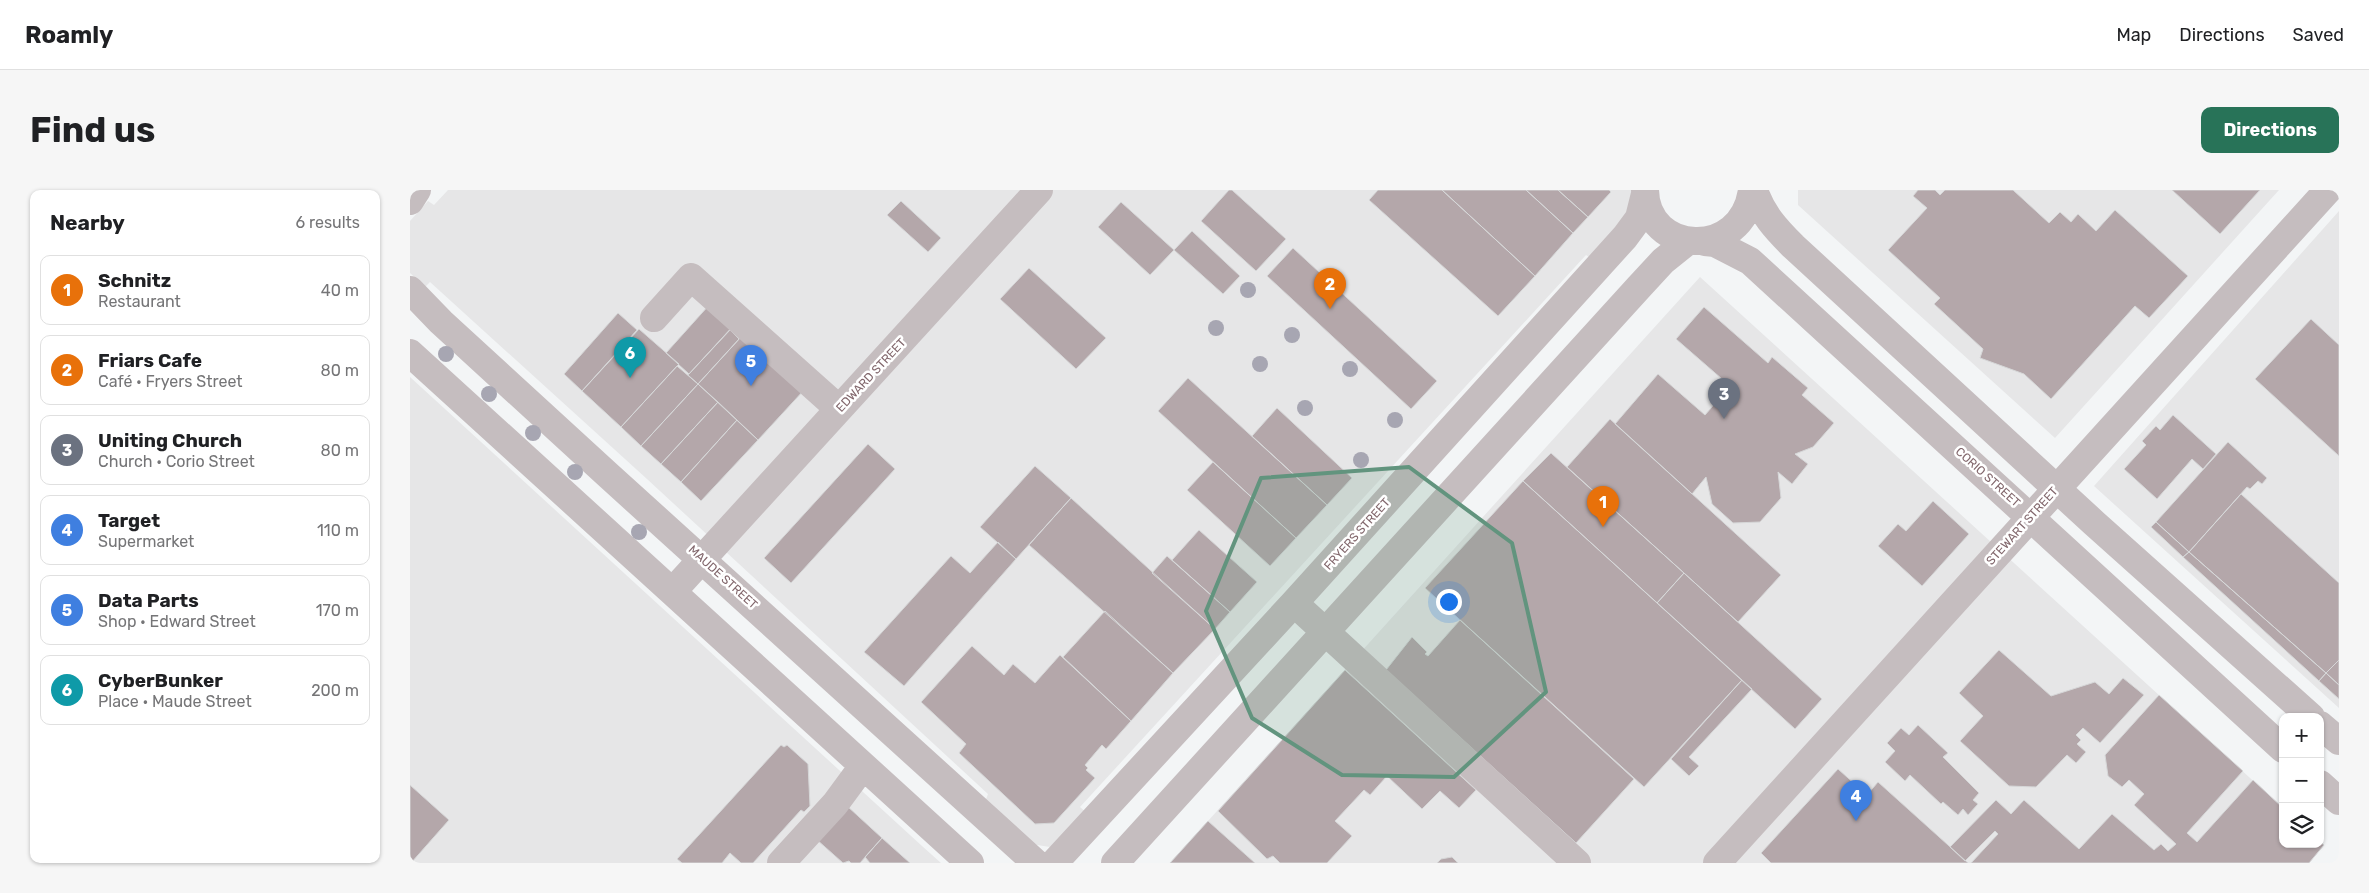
<!DOCTYPE html>
<meta charset="utf-8">
<style>
:root{--surface:#fff;--page:#f6f6f6;--text:#202124;--muted:#757577;--line:#e0e0e0;--accent:#287358}
body{margin:0;font-family:Rubik,sans-serif;background:var(--page);color:var(--text)}
.controls{position:absolute;right:15px;bottom:15px;display:grid;overflow:hidden;border-radius:10px;box-shadow:0 1px 4px #0004}
.controls button{width:45px;height:45px;display:grid;place-items:center;padding:0;border:0;border-bottom:1px solid var(--line);background:var(--surface);color:var(--text);font:25px sans-serif}
.you{position:absolute;left:1038px;top:411px;width:18px;height:18px;margin:-12px;border:4px solid #fff;border-radius:50%;background:#1a73e8;box-shadow:0 0 0 8px #1a73e833}
.badge{display:grid;place-items:center;width:32px;height:32px;border-radius:50%;background:var(--accent);color:#fff;font-size:16px;font-weight:700}
.pin{position:absolute;translate:-50% -41px;filter:drop-shadow(0 1px 2px #0008)}
.pin::after{content:'';position:absolute;top:26px;width:18px;height:15px;background:inherit;clip-path:polygon(0 0,100% 0,50% 100%)}
.list{margin:0;padding:0;list-style:none}
h2{display:flex;justify-content:space-between;align-items:center;height:65px;margin:0;padding:0 20px;font-size:21px}
h2 small{font-size:16px;font-weight:400;color:var(--muted)}
.list li{display:grid;grid-template-columns:32px 1fr auto;gap:15px;align-items:center;box-sizing:border-box;height:70px;margin:0 10px 10px;padding:0 10px;border:1px solid var(--line);border-radius:10px}
.list b{display:block;font-size:19px;white-space:nowrap}
.list p{margin:0;font-size:16px;white-space:nowrap;color:var(--muted)}
.list em{font-size:16px;font-style:normal;color:var(--muted)}
.icon{flex:none;width:28px;height:28px;fill:none;stroke:currentColor;stroke-width:2;stroke-linecap:round;stroke-linejoin:round}
.map{position:relative;flex:none;width:1929px;height:673px;overflow:hidden;border-radius:10px}
header{display:flex;align-items:center;gap:30px;box-sizing:border-box;height:70px;padding:0 25px;background:var(--surface);border-bottom:1px solid var(--line)}
header strong{font-size:24px}
nav{display:flex;gap:28px;margin-inline-start:auto;font-size:18px}
.intro{display:flex;align-items:center;justify-content:space-between;box-sizing:border-box;height:120px;padding:0 30px}
h1{margin:0;font-size:35px}
.button{padding:12px 22px;border-radius:10px;background:var(--accent);color:#fff;font-size:18px;font-weight:700}
main{display:flex;gap:30px;padding:0 30px}
aside{flex:1;background:var(--surface);border-radius:10px;box-shadow:0 1px 4px #0004}
.map>svg:first-child{display:block}
</style>
<header>
<strong>Roamly</strong>
<nav><a>Map</a><a>Directions</a><a>Saved</a></nav>
</header>
<div class="intro"><h1>Find us</h1><a class="button">Directions</a></div>
<main>
<aside>
<h2>Nearby<small>6 results</small></h2>
<ul class="list">
<li><span class="badge" style="background:#e8710a">1</span><div><b>Schnitz</b><p>Restaurant</p></div><em>40 m</em></li>
<li><span class="badge" style="background:#e8710a">2</span><div><b>Friars Cafe</b><p>Café · Fryers Street</p></div><em>80 m</em></li>
<li><span class="badge" style="background:#6b7280">3</span><div><b>Uniting Church</b><p>Church · Corio Street</p></div><em>80 m</em></li>
<li><span class="badge" style="background:#3f7fe0">4</span><div><b>Target</b><p>Supermarket</p></div><em>110 m</em></li>
<li><span class="badge" style="background:#3f7fe0">5</span><div><b>Data Parts</b><p>Shop · Edward Street</p></div><em>170 m</em></li>
<li><span class="badge" style="background:#0f9aa8">6</span><div><b>CyberBunker</b><p>Place · Maude Street</p></div><em>200 m</em></li>
</ul>
</aside>
<div class="map">
<svg width="1929" height="673" viewBox="0 0 1929 673">
<rect width="100%" height="100%" fill="#f3f5f6"/>
<path fill="#e6e6e7" d="M 38,0 L 1224,0 L 1221,19 L 1185,71 L 1176,65 L 670,617 L 678,624 L 640,657 L 621,654 L 575,612 L 578,604 L 237,289 L 20,92 L 15,97 L 0,83 L 0,31 L 18,11 L 24,15 Z
M 1388,0 L 1869,0 L 1645,248 L 1388,15 Z
M 1929,21 L 1929,518 L 1684,296 Z
M 1290,87 L 1873,618 L 1873,654 L 1910,654 L 1910,652 L 1914,655 L 1899,673 L 760,673 Z
M 0,187 L 512,656 L 531,673 L 0,673 Z"/>
<path fill="#b4a7aa" stroke="#d6d7d8" d="M 819,0 L 822,0 L 876,49 L 846,81 L 791,31 Z
M 968,0 L 1032,0 L 1125,86 L 1088,126 L 959,10 Z
M 1032,0 L 1116,0 L 1163,43 L 1125,86 Z
M 1116,0 L 1148,0 L 1178,27 L 1163,43 Z
M 1148,0 L 1199,0 L 1201,2 L 1178,27 Z
M 1508,0 L 1525,0 L 1530,5 L 1535,0 L 1603,0 L 1639,33 L 1650,22 L 1661,32 L 1668,24 L 1686,41 L 1705,20 L 1778,86 L 1739,128 L 1725,116 L 1641,209 L 1614,184 L 1570,168 L 1573,159 L 1524,114 L 1530,108 L 1478,60 L 1517,18 L 1503,6 Z
M 1762,0 L 1850,0 L 1810,44 Z
M 491,11 L 531,48 L 518,62 L 477,25 Z
M 711,12 L 764,60 L 740,85 L 688,37 Z
M 782,41 L 830,86 L 813,104 L 764,60 Z
M 883,58 L 1027,191 L 1001,219 L 857,86 Z
M 619,78 L 696,148 L 666,179 L 590,109 Z
M 300,114 L 324,135 L 279,184 L 256,163 Z
M 1294,117 L 1358,173 L 1362,167 L 1398,198 L 1392,205 L 1424,233 L 1403,257 L 1385,264 L 1398,274 L 1382,294 L 1368,282 L 1371,308 L 1350,332 L 1323,333 L 1302,314 L 1296,287 L 1282,304 L 1205,234 L 1248,184 L 1295,225 L 1320,196 L 1266,149 Z
M 208,123 L 227,140 L 172,201 L 154,184 Z
M 1901,129 L 1929,155 L 1929,266 L 1845,189 Z
M 229,139 L 269,174 L 211,237 L 172,201 Z
M 320,140 L 329,149 L 288,194 L 278,185 Z
M 331,147 L 395,199 L 348,250 L 288,194 Z
M 267,176 L 288,194 L 231,256 L 211,237 Z
M 778,188 L 917,315 L 886,348 L 748,221 Z
M 288,194 L 308,212 L 251,274 L 231,256 Z
M 308,212 L 327,230 L 271,292 L 251,274 Z
M 867,218 L 942,288 L 917,315 L 842,246 Z
M 1763,225 L 1806,264 L 1793,279 L 1782,269 L 1747,309 L 1714,279 L 1736,255 L 1732,251 L 1746,236 L 1750,240 Z
M 1200,229 L 1371,385 L 1328,432 L 1157,277 Z
M 327,230 L 348,250 L 291,311 L 271,292 Z
M 1818,252 L 1857,288 L 1852,294 L 1848,291 L 1840,299 L 1837,297 L 1779,362 L 1746,332 Z
M 458,254 L 485,279 L 381,393 L 354,368 Z
M 1141,263 L 1274,383 L 1247,413 L 1113,291 Z
M 803,272 L 886,348 L 860,376 L 777,300 Z
M 625,276 L 661,308 L 606,369 L 570,337 Z
M 1113,291 L 1332,490 L 1234,597 L 1015,398 Z
M 1831,304 L 1929,393 L 1929,470 L 1916,483 L 1779,362 Z
M 661,308 L 805,439 L 763,483 L 619,355 Z
M 1523,311 L 1559,344 L 1512,396 L 1468,356 L 1488,334 L 1496,341 Z
M 1746,332 L 1779,362 L 1773,367 L 1741,337 Z
M 789,340 L 847,392 L 820,422 L 762,370 Z
M 588,352 L 606,369 L 494,496 L 454,462 L 541,366 L 560,383 Z
M 1779,362 L 1916,483 L 1909,491 L 1773,367 Z
M 757,366 L 820,422 L 805,439 L 742,383 Z
M 1274,383 L 1412,509 L 1385,539 L 1247,413 Z
M 695,421 L 763,483 L 721,531 L 653,467 Z
M 1050,430 L 1224,589 L 1166,653 L 976,480 L 1002,447 L 1017,462 L 1015,464 L 1018,466 Z
M 562,456 L 594,485 L 603,474 L 625,493 L 650,465 L 721,531 L 696,559 L 692,555 L 675,575 L 678,578 L 676,580 L 685,588 L 644,633 L 625,634 L 549,563 L 556,554 L 511,512 Z
M 1589,460 L 1641,506 L 1685,492 L 1699,504 L 1713,488 L 1734,505 L 1690,553 L 1673,538 L 1666,545 L 1671,550 L 1667,554 L 1676,562 L 1666,573 L 1657,565 L 1626,597 L 1599,596 L 1550,551 L 1573,526 L 1549,503 Z
M 1929,470 L 1929,495 L 1916,483 Z
M 935,480 L 1066,600 L 1049,618 L 1030,601 L 1012,619 L 977,586 L 960,605 L 954,600 L 925,631 L 942,646 L 917,673 L 870,673 L 863,666 L 857,669 L 808,621 Z
M 1916,483 L 1929,495 L 1929,509 L 1909,491 Z
M 1332,490 L 1342,499 L 1279,567 L 1289,576 L 1279,586 L 1261,569 Z
M 1749,505 L 1833,581 L 1777,643 L 1787,652 L 1843,590 L 1873,618 L 1873,654 L 1910,654 L 1910,652 L 1914,655 L 1899,673 L 1561,673 L 1588,644 L 1585,641 L 1555,671 L 1540,657 L 1586,610 L 1601,624 L 1614,610 L 1669,659 L 1702,624 L 1744,660 L 1751,654 L 1758,661 L 1766,654 L 1724,615 L 1734,604 L 1719,590 L 1712,597 L 1698,586 L 1695,565 Z
M 1508,535 L 1538,563 L 1533,567 L 1569,603 L 1563,610 L 1568,614 L 1558,625 L 1553,619 L 1548,625 L 1533,612 L 1531,614 L 1500,585 L 1495,591 L 1475,572 L 1485,561 L 1477,553 L 1491,538 L 1499,545 Z
M 371,555 L 374,557 L 377,555 L 398,574 L 400,616 L 394,622 L 391,620 L 343,673 L 331,673 L 320,663 L 312,673 L 272,673 L 267,669 Z
M 1428,579 L 1457,605 L 1468,592 L 1558,673 L 1361,673 L 1351,663 Z
M 0,595 L 39,630 L 1,673 L 0,673 Z
M 436,615 L 472,648 L 450,673 L 441,673 L 439,671 L 433,673 L 406,649 Z
M 798,631 L 845,673 L 760,673 Z
M 472,648 L 500,673 L 460,673 L 455,667 Z
M 1042,667 L 1048,673 L 1027,673 L 1031,669 Z"/>
<g fill="none" stroke-linecap="round" stroke-linejoin="round">
<path stroke="#c5bdbf" stroke-width="28" d="M 1235,0 C 1236,65 1332,71 1342,0
M 1344,0 C 1352,24 1366,39 1383,56 L 1684,333 L 1901,527
M 0,11 L 7,0
M 1295,52 L 1305,53 L 1340,71 L 1873,559
M 0,100 L 31,132 L 198,285 L 626,673
M 244,128 L 281,87 L 429,219
M 0,163 L 560,673
M 263,401 L 629,0
M 884,413 L 1167,673
M 1910,535 L 1929,551
M 1910,594 L 1929,611
M 371,673 L 425,614 L 453,576
M 644,673 L 884,413 L 1215,47 L 1229,28 L 1235,4
M 705,673 L 1229,97 L 1253,71 L 1278,51
M 1307,673 L 1918,0"/>
</g>
<g fill="#a7a6b2">
<circle cx="838" cy="100" r="8"/>
<circle cx="806" cy="138" r="8"/>
<circle cx="882" cy="145" r="8"/>
<circle cx="36" cy="164" r="8"/>
<circle cx="850" cy="174" r="8"/>
<circle cx="940" cy="179" r="8"/>
<circle cx="79" cy="204" r="8"/>
<circle cx="895" cy="218" r="8"/>
<circle cx="985" cy="230" r="8"/>
<circle cx="123" cy="243" r="8"/>
<circle cx="951" cy="270" r="8"/>
<circle cx="165" cy="282" r="8"/>
<circle cx="229" cy="342" r="8"/>
</g>
<path fill="#62947e" fill-opacity="0.2" stroke="#62947e" stroke-width="4" stroke-linejoin="round" d="M 999,277 L 1102,353 L 1136,502 L 1044,587 L 932,585 L 842,528 L 796,421 L 851,288 Z"/>
<g text-anchor="middle" dominant-baseline="central" stroke-width="5" stroke-linejoin="round" paint-order="stroke">
<g font-size="12" fill="#82676c" stroke="#fff">
<text transform="translate(461 185) rotate(-47)">EDWARD STREET</text>
<text transform="translate(1578 287) rotate(42)">CORIO STREET</text>
<text transform="translate(1612 336) rotate(-48)">STEWART STREET</text>
<text transform="translate(947 344) rotate(-48)">FRYERS STREET</text>
<text transform="translate(313 387) rotate(42)">MAUDE STREET</text>
</g>
</g>
</svg>
<div class="controls">
<button>+</button>
<button>−</button>
<button><svg class="icon" aria-label="layers" viewBox="0 0 24 24"><path d="M12 4l9 5-9 5-9-5zM3 14l9 5 9-5"/></svg></button>
</div>
<div class="you"></div>
<div class="pin badge" style="left:1193px;top:337px;background:#e8710a">1</div>
<div class="pin badge" style="left:920px;top:119px;background:#e8710a">2</div>
<div class="pin badge" style="left:1314px;top:229px;background:#6b7280">3</div>
<div class="pin badge" style="left:1446px;top:631px;background:#3f7fe0">4</div>
<div class="pin badge" style="left:341px;top:196px;background:#3f7fe0">5</div>
<div class="pin badge" style="left:220px;top:188px;background:#0f9aa8">6</div>
</div>
</main>
